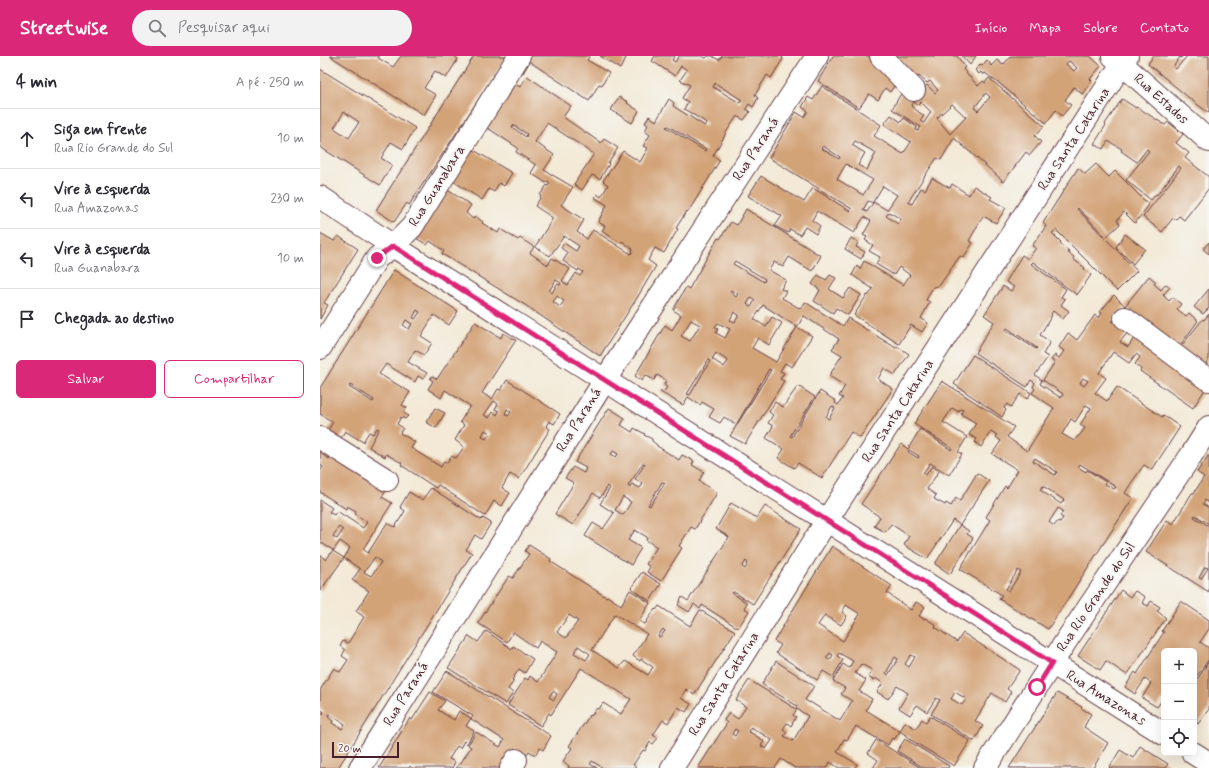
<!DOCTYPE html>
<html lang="pt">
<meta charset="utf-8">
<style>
:root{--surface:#fff;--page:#f2f2f3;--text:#2b2b33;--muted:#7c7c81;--line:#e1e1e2;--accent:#db2777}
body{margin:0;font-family:Mynerve,sans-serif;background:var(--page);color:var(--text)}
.controls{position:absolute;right:12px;bottom:12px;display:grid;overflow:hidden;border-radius:6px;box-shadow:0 4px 16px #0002}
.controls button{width:36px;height:36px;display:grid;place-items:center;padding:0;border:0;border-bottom:1px solid var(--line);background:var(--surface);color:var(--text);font:20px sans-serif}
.scale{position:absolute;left:12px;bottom:10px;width:67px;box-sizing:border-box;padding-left:4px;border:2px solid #4a1f2b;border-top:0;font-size:11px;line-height:14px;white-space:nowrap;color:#4a1f2b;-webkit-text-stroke:3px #f6f6f2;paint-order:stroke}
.stop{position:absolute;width:12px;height:12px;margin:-9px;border:3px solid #db2777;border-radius:50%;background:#fff}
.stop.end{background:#db2777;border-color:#fff;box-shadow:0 1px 4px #0008}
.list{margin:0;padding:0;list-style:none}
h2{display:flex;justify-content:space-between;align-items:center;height:52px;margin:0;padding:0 16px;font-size:17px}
h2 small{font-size:13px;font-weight:400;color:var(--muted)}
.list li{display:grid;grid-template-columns:26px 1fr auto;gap:12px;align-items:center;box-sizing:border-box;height:60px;padding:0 16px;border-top:1px solid var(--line)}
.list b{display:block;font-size:15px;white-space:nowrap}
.list p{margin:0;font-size:13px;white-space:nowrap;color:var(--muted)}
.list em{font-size:13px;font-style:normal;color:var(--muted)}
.actions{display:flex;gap:8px;padding:12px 16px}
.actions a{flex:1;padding:9px 0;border:1px solid var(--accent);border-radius:6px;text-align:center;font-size:14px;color:var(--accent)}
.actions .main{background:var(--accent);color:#fff}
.icon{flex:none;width:22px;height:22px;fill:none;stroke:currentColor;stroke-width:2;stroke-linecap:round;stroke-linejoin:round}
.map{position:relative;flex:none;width:889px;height:712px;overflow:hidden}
header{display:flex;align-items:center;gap:24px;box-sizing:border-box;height:56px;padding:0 20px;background:var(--accent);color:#fff}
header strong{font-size:19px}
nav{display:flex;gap:22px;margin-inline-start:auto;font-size:14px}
.search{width:280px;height:36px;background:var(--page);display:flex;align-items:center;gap:10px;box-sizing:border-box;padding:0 14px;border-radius:22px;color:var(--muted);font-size:15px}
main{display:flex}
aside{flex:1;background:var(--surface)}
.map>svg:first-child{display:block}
</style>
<header>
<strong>Streetwise</strong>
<div class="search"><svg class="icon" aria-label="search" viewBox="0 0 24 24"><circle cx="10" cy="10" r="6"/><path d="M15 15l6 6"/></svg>Pesquisar aqui</div>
<nav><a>Início</a><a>Mapa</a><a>Sobre</a><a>Contato</a></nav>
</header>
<main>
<aside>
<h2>4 min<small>A pé · 250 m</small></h2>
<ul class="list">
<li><svg class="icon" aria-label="ahead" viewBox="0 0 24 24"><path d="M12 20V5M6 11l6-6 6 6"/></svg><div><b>Siga em frente</b><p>Rua Rio Grande do Sul</p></div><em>10 m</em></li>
<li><svg class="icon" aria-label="left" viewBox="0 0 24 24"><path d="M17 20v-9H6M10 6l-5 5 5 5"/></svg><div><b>Vire à esquerda</b><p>Rua Amazonas</p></div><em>230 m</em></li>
<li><svg class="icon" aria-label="left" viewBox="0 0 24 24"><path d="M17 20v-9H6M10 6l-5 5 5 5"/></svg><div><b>Vire à esquerda</b><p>Rua Guanabara</p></div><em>10 m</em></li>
<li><svg class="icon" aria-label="arrive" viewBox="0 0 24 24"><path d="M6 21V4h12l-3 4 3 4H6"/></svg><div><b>Chegada ao destino</b></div></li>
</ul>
<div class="actions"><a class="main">Salvar</a><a>Compartilhar</a></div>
</aside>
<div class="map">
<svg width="889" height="712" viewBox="0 0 889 712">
<rect width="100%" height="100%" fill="#f6f6f2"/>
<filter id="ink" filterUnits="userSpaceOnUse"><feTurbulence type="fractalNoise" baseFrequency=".025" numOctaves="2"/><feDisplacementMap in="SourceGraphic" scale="8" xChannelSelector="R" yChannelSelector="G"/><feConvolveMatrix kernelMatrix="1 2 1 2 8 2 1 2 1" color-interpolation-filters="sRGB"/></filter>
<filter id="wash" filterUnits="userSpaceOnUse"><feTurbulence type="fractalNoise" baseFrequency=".012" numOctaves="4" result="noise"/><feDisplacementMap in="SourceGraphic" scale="16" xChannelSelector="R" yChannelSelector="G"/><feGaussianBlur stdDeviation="0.9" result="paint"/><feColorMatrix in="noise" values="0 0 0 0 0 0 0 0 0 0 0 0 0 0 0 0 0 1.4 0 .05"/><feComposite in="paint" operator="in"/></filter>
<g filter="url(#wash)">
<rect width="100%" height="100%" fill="#f3e9d6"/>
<g id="blocks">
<path fill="#d3a378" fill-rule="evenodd" d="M 10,0 L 59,0 L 58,2 L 73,11 L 81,0 L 134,0 L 138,3 L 126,22 L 115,15 L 104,32 L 116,39 L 104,59 Z
M 154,0 L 187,0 L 89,149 L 87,147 L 74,166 L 56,154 Z
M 205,0 L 270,0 L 267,4 L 289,17 L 282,29 L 279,28 L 269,45 L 204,2 Z
M 280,0 L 302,0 L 306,2 L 300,13 Z
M 335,0 L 355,0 L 352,4 L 355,6 L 359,0 L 382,0 L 386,2 L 388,0 L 392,0 L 399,4 L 402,0 L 463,0 L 462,1 L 463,3 L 451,22 L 447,19 L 435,39 L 438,42 L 433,51 L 429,48 L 426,53 L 430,56 L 424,64 L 417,60 L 405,78 L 405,79 L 393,100 L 400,104 L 368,156 L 367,155 L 356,172 L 358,173 L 344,197 L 335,192 L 328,204 L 336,210 L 317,242 L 280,300 L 205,249 L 122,198 L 124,195 L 110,185 L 107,189 L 90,178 L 121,130 L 151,149 L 146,157 L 153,163 L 155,160 L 163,166 L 162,167 L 178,177 L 180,173 L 198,184 L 200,182 L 214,191 L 210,197 L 228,209 L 232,202 L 250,213 L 242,225 L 248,229 L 256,217 L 260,220 L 263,216 L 259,213 L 258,215 L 243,205 L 248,197 L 241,192 L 244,187 L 256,195 L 259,190 L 244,180 L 230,200 L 215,191 L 233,162 L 215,150 L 221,141 L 220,139 L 227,129 L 228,130 L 230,127 L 228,125 L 226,127 L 211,117 L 216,109 L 196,96 L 198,92 L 160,67 L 189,24 L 200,31 L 207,20 L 251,50 L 243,61 L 281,87 L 284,83 L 298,92 L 288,107 L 289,108 L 280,123 L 272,119 L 262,134 L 254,128 L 274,98 L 227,67 L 215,86 L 234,99 L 224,114 L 253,131 L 241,149 L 264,164 L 257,176 L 267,183 L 273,174 L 311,198 L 313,195 L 312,194 L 313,193 L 302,185 L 301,187 L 282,175 L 285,170 L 278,166 L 287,149 L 274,141 L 277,138 L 281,141 L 288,129 L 283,125 L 303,95 L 320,106 L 328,92 L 323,90 L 330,79 L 325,75 L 328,69 L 325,67 L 329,60 L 336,65 L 349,43 L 354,47 L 353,50 L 385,70 L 387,67 L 364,53 L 368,46 L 362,42 L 370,29 L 360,24 L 367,14 L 361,10 L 355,20 L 332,5 ZM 395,27 L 422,44 L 420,47 L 393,31 ZM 193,69 L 207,78 L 206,81 L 192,71 ZM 348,70 L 386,93 L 385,95 L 346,71 ZM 236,224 L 241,227 L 240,229 L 237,228 L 232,237 L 229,235 ZM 237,240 L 244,245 L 240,251 L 233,246 Z
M 513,0 L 557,0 L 595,39 L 607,29 L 615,37 L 618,34 L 610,25 L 607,27 L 599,20 L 592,25 L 568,0 L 637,0 L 645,11 L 643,13 L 649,21 L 650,21 L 658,30 L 663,25 L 665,27 L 669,22 L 724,70 L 715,80 L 721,86 L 710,99 L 706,96 L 683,126 L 681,125 L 682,124 L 634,82 L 621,104 L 617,102 L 608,115 L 588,146 L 592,148 L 601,132 L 605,134 L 612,122 L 630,132 L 632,128 L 649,139 L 654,130 L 672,141 L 670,143 L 686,152 L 676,167 L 663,160 L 649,185 L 653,187 L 643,202 L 640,200 L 619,230 L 613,231 L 606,244 L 610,246 L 601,262 L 608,267 L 602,276 L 591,269 L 579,288 L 534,259 L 547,239 L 548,240 L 553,233 L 532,219 L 537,210 L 540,213 L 544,205 L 583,229 L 590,219 L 579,211 L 574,219 L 556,208 L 560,201 L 549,195 L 553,189 L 545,184 L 547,181 L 543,179 L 551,165 L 544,161 L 534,177 L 497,155 L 492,164 L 500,170 L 496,178 L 485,171 L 480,179 L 470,173 L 468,177 L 455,170 L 462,160 L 428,140 L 441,120 L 484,146 L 493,132 L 530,155 L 532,153 L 449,102 L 476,56 L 484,61 L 488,55 L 482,51 L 488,41 L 493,44 L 502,30 L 561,69 L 554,80 L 583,98 L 591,86 L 564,68 L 571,59 L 581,66 L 584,62 L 597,71 L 596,74 L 598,75 L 601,71 L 572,53 L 582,36 L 574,30 L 570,36 L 565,32 L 558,44 L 549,38 L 539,52 L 498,25 ZM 666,37 L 670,41 L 658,55 L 654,52 ZM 594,46 L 598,49 L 601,46 L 611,56 L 604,67 L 600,65 L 604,60 L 591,50 ZM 632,48 L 646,61 L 630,78 L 617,62 ZM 535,85 L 556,97 L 547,114 L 538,109 L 545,97 L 532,89 ZM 503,90 L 520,101 L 519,103 L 501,92 ZM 526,108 L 553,124 L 543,139 L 517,123 ZM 563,130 L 577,139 L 567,154 L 553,146 ZM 548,145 L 553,147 L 547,156 L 543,154 ZM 569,156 L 581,163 L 578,168 L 566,160 Z
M 642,0 L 656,0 L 650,9 Z
M 691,0 L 770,0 L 781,10 L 770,23 L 772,25 L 762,38 L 754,31 L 745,44 L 751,49 L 742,60 L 736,54 L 726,67 L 679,27 L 678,27 L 665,17 L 663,19 L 661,16 L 659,18 L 655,14 L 661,8 L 662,10 L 667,4 L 670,7 L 670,8 L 671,10 L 677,4 L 683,9 ZM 749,5 L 757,12 L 754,15 L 746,8 Z
M 833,0 L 862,0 L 861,2 L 860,1 L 853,11 L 856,13 L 867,0 L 889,0 L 889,57 L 874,46 L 828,8 Z
M 203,4 L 209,7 L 203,17 L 197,13 Z
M 0,13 L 95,72 L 83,93 L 71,86 L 61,102 L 72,109 L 60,129 L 0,91 ZM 24,56 L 39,66 L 29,82 L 14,72 Z
M 299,41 L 308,46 L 307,47 L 319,55 L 312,67 L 291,54 Z
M 802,43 L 816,52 L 817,51 L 845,69 L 848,66 L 863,78 L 856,87 L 869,97 L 865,102 L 889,121 L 889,132 L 864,164 L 859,160 L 855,164 L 853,162 L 842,176 L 823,161 L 861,112 L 859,110 L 837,139 L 836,138 L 831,144 L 806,124 L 829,95 L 827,93 L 817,106 L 801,95 L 802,93 L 788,85 L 783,93 L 774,88 L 786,69 L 785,68 Z
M 152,93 L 192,117 L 184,130 L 179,127 L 174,136 L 169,133 L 162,144 L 127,121 Z
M 776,108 L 789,121 L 795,115 L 829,149 L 815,167 L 804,156 L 797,164 L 800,168 L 786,181 L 758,152 L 757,153 L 817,215 L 797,235 L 736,174 L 732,177 L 741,186 L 740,188 L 749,195 L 747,196 L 754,201 L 753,203 L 765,212 L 764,213 L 771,219 L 757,239 L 713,206 L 711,208 L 746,233 L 741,241 L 745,243 L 741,249 L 749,255 L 743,263 L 733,255 L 731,258 L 732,259 L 720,279 L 730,286 L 723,298 L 728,301 L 715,319 L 722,324 L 720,328 L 741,342 L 743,338 L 723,324 L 735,306 L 731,304 L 735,299 L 739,302 L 744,295 L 739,291 L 748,277 L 757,284 L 775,259 L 779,262 L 782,257 L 780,256 L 794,239 L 805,250 L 792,265 L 808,276 L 800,286 L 808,291 L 815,281 L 888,329 L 873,352 L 820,315 L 821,313 L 815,308 L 820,301 L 816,298 L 809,307 L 793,296 L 779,317 L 786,322 L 775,337 L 787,345 L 797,331 L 842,361 L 843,359 L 860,371 L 832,414 L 824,409 L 812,426 L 805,437 L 813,442 L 728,573 L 679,543 L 682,539 L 640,513 L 670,464 L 666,461 L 685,430 L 687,432 L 698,414 L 672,398 L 681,385 L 676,381 L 677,379 L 671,375 L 661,391 L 655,386 L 657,383 L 649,379 L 656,367 L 641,358 L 643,354 L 640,353 L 639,356 L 632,352 L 623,366 L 647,381 L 638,396 L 642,398 L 629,419 L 610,407 L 603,417 L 606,419 L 612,410 L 619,415 L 607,433 L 616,439 L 614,443 L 625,449 L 626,447 L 631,450 L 636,442 L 640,445 L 657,417 L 669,425 L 640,469 L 633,464 L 607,503 L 584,489 L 589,480 L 571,468 L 565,476 L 554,470 L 560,461 L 541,448 L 581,388 L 588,393 L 600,373 L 631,394 L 632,392 L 594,368 L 622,325 L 694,371 L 687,381 L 707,395 L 734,352 L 712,337 L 715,333 L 713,331 L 715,327 L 711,324 L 707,331 L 655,297 L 674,266 L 664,259 L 683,230 L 691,235 L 694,231 L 686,226 L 702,199 L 708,203 L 716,192 L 712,190 L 726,170 L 723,167 L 758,112 L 765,118 ZM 687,272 L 717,292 L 716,293 L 686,274 ZM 763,322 L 768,325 L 764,330 L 760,327 ZM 766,349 L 771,352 L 760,369 L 765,372 L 759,380 L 758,380 L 754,385 L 742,378 L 751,363 L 755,366 ZM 589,394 L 599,400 L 598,402 L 588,396 ZM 715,402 L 737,416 L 735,419 L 713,405 ZM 760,408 L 796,431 L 794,433 L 785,428 L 786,426 L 767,414 L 766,416 L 758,411 ZM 723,430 L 744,444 L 741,448 L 720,434 ZM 738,452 L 743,455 L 740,460 L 743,462 L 740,466 L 738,465 L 734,470 L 729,466 ZM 698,514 L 701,516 L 689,535 L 686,533 Z
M 426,153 L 501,200 L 492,215 L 469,201 L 463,211 L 454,206 L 449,214 L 466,224 L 461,233 L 466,235 L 462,242 L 479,252 L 480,251 L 482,252 L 485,246 L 523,270 L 528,262 L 576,292 L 577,290 L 589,298 L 575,319 L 564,312 L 558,323 L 573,333 L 540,382 L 531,376 L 502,422 L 478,407 L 474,412 L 458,402 L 464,393 L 446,382 L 453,370 L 448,367 L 453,359 L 449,356 L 455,346 L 463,351 L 478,330 L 495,341 L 470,380 L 472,381 L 500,335 L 516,345 L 515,347 L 518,349 L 523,342 L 519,340 L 525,330 L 509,320 L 522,299 L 512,293 L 519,283 L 484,260 L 477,271 L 492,280 L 472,311 L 465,307 L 460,315 L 464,317 L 460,323 L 464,325 L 425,388 L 410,380 L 451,314 L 449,313 L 416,369 L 404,361 L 400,367 L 389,361 L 394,353 L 382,346 L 380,349 L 368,341 L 363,349 L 340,336 L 341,334 L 344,336 L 347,331 L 344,329 L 346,324 L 337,319 L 334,324 L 325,319 L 322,325 L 315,320 L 345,269 L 352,274 L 361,259 L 353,254 L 366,231 L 369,233 L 398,182 L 400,183 L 411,166 L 417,169 ZM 415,205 L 445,223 L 444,226 L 413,208 ZM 411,234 L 418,238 L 416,241 L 410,236 ZM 431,242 L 435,244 L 431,251 L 427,248 ZM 443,249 L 477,271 L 456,306 L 432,292 L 438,282 L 449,289 L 462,267 L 452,261 L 446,271 L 434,263 ZM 414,256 L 419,259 L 415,266 L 410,264 ZM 371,264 L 380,269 L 370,285 L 361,280 ZM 398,267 L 410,273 L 405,282 L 396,277 L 398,273 L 395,271 ZM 396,297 L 408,305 L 404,311 L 392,303 ZM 388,304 L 390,305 L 370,339 L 367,338 ZM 512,350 L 515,352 L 509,363 L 506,361 Z
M 0,177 L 14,185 L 18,180 L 38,193 L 4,247 L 8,249 L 0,263 Z
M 805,178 L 825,193 L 813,208 L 796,191 Z
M 531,182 L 538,186 L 536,191 L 545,196 L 541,203 L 525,193 Z
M 889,186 L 889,198 L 883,193 Z
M 74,214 L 138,255 L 129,269 L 114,259 L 101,280 L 112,287 L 104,299 L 95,294 L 88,306 L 107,317 L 103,323 L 98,320 L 95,326 L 66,308 L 59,318 L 90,336 L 82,349 L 87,352 L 83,356 L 88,360 L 85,363 L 81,361 L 77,368 L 83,372 L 80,377 L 95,386 L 91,392 L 121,411 L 124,405 L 127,407 L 131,400 L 136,402 L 144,391 L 135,384 L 144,369 L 140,366 L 150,350 L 125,334 L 121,342 L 108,333 L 113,325 L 110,323 L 112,320 L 117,323 L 155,266 L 181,282 L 183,277 L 196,284 L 162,337 L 172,343 L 178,333 L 181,334 L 187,324 L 240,358 L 234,368 L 229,365 L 226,370 L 230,373 L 199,423 L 190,418 L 182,432 L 190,437 L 182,450 L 174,445 L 165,460 L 118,429 L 116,432 L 81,409 L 82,407 L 66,398 L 65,401 L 49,391 L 59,373 L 57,372 L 53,378 L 49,376 L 43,386 L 25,375 L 19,385 L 6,377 L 13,366 L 0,358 L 0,332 ZM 97,254 L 100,256 L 95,263 L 93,262 ZM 86,264 L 92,268 L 89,273 L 83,269 ZM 30,329 L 54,344 L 53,346 L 29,331 ZM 174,345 L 178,348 L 175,353 L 179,355 L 177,359 L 173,356 L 169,362 L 164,359 ZM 187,353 L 191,356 L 188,360 L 185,358 ZM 165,374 L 170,377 L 166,383 L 162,380 Z
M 498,219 L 506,224 L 510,219 L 516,222 L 509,233 L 523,242 L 530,232 L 541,239 L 528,259 L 516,252 L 513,257 L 494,245 L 500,234 L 492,228 Z
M 829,220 L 836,226 L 834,228 L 841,234 L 846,228 L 850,231 L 843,239 L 849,245 L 852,241 L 861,248 L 857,253 L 866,260 L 869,257 L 878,265 L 861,288 L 863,288 L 883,263 L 884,264 L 889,258 L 889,303 L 880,316 L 853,296 L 805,250 Z
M 889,233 L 889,252 L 883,258 L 874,251 Z
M 653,299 L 711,337 L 707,343 L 700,338 L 691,351 L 687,348 L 684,352 L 686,354 L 682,361 L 634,328 Z
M 115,352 L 125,357 L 116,372 L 106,366 Z
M 289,352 L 305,362 L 301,369 L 312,376 L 314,372 L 325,378 L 324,379 L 332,383 L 332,385 L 337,389 L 337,390 L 359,404 L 362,399 L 374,405 L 372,409 L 384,416 L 379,425 L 397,437 L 375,473 L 371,471 L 359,490 L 362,492 L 341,525 L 327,516 L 330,511 L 326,508 L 337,491 L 326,484 L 327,481 L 315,474 L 308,484 L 321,492 L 311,509 L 265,480 L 273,467 L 283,473 L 294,457 L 280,448 L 290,432 L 288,430 L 280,442 L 273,437 L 253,469 L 235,458 L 254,427 L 245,422 L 253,411 L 264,417 L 266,412 L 255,406 ZM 293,395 L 298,398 L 296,401 L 291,398 ZM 323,407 L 325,408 L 315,423 L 323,428 L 320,432 L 312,428 L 310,432 L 308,430 ZM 342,426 L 345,427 L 330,450 L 328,449 ZM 303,441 L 311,446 L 303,459 L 295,454 Z
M 0,385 L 70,429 L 62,441 L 72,447 L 43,493 L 48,497 L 67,467 L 75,471 L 85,455 L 80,451 L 89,436 L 102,444 L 111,432 L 161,464 L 163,462 L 171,467 L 161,483 L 155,479 L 146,494 L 152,497 L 18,712 L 0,712 L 0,656 L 3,658 L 4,656 L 0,653 L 0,634 L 14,612 L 20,616 L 28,604 L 22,600 L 25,594 L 20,590 L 23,585 L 28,587 L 44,561 L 36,555 L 49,535 L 32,524 L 40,513 L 24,502 L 0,535 L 0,499 L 6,504 L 13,494 L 0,486 L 0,444 L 12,452 L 9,456 L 14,459 L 17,455 L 43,472 L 47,466 L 35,458 L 36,455 L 27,450 L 26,453 L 0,436 L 0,415 L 3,411 L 0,409 ZM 5,395 L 11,399 L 9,403 L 3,399 ZM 19,471 L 23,474 L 17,483 L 13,480 ZM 20,485 L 30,492 L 24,502 L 13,495 ZM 55,501 L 61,506 L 51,520 L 44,516 ZM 9,658 L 25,668 L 22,673 L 12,667 L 13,665 L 8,661 Z
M 888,400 L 889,400 L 889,447 L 885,444 L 883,448 L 889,452 L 889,468 L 875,459 L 874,461 L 889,470 L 889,536 L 826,496 L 847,464 L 853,468 L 872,437 L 874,437 L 884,421 L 877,416 ZM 885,511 L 888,512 L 881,523 L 879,522 Z
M 411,447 L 437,462 L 445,450 L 481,473 L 433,548 L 414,536 L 412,537 L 427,547 L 424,552 L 429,555 L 418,572 L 382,549 L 380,553 L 374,548 L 369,556 L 358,549 L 362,541 L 368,545 L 409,481 L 396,473 ZM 426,505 L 428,507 L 425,513 L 422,511 Z
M 640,469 L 649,475 L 647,478 L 653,482 L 630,518 L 615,508 Z
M 209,489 L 231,503 L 230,505 L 286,541 L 287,540 L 301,549 L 310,534 L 330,547 L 319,565 L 325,568 L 335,553 L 336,554 L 339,550 L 370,570 L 380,554 L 415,575 L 374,639 L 366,633 L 361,642 L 371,648 L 366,656 L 358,651 L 348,667 L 343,664 L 333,679 L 338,682 L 333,688 L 330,686 L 325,695 L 323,694 L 313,709 L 317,712 L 283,712 L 272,705 L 270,708 L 277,712 L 248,712 L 249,710 L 243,705 L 252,692 L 249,690 L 270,659 L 271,660 L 277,652 L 279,653 L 283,647 L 301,658 L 311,643 L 261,612 L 231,659 L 229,657 L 221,670 L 188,649 L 205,622 L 208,624 L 210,620 L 218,626 L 237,596 L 220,585 L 216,592 L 193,576 L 187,586 L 158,567 L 189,520 L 193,522 L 209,498 L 205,495 ZM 295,558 L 327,578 L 313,600 L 320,605 L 321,603 L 333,611 L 328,619 L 305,605 L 299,612 L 272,594 ZM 249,559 L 258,565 L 246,582 L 237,576 ZM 343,573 L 345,575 L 340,581 L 338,580 ZM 258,590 L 270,598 L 266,604 L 254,597 ZM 233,635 L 237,638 L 234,644 L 229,641 Z
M 512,490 L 572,530 L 567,537 L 591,554 L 596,546 L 605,551 L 599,560 L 604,563 L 605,562 L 616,569 L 615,571 L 637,586 L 643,577 L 700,614 L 687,633 L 691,636 L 685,646 L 672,637 L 655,665 L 663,670 L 654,685 L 611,658 L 620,644 L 616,642 L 607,656 L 597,649 L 590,659 L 579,652 L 588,637 L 577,630 L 568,643 L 557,636 L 563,627 L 555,622 L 553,624 L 548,621 L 552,614 L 541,608 L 535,617 L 546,624 L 539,635 L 552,643 L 546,654 L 580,675 L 574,684 L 572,682 L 568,689 L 536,670 L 527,684 L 524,683 L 517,696 L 537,708 L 535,712 L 519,712 L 510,706 L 507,712 L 475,712 L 461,703 L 455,712 L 378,712 L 407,667 L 404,664 L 409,657 L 418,663 L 426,651 L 416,644 L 429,624 L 476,653 L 477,650 L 442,628 L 456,605 L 494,630 L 485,644 L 490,647 L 490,646 L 520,665 L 532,645 L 521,638 L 525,632 L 513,625 L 523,608 L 529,612 L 533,605 L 519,597 L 517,600 L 523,604 L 513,621 L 503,615 L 497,624 L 456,597 L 461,589 L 454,585 ZM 526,549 L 540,558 L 523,585 L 498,569 L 505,559 L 521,569 L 527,560 L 522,556 ZM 510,597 L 513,599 L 510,604 L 506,602 ZM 591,599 L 595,601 L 589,611 L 585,608 ZM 575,601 L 578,603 L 568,619 L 566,617 ZM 635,636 L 646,643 L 642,649 L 631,643 ZM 477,653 L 488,660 L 473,685 L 464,680 L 467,676 L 463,673 L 467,667 L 471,670 L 476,661 L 473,659 ZM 431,671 L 452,684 L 446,693 L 441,690 L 444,685 L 428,675 ZM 415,673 L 418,675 L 415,680 L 412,678 Z
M 322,516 L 341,528 L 330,545 L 311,532 Z
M 801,534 L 810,541 L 815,535 L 825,541 L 822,547 L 828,550 L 831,545 L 840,551 L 837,555 L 846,562 L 807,619 L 786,605 L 780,614 L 758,600 Z
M 861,545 L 889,564 L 889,573 L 880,586 L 889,592 L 889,603 L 874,624 L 874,595 L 844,595 L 844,645 L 842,644 L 837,651 L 822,642 L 831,627 L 825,623 L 815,638 L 805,631 L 815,616 L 817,618 L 844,576 L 842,575 Z
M 166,575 L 192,593 L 193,590 L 213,603 L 205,617 L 199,613 L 192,624 L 194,625 L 188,633 L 193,637 L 186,648 L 128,612 L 149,580 L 158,586 Z
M 889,605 L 889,653 L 878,668 L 874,665 L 874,628 Z
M 127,615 L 231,680 L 223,694 L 220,692 L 215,699 L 209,695 L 206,699 L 194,692 L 191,697 L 186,712 L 136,712 L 139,708 L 140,708 L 151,691 L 148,689 L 156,676 L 180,691 L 184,684 L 151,663 L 153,660 L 113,636 Z
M 110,636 L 125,645 L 118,654 L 134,664 L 139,655 L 151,662 L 146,670 L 154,675 L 147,688 L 144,685 L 140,692 L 137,690 L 129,703 L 135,706 L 132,712 L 92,712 L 90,710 L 89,712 L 59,712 L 90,662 L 92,664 Z
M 737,637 L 762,651 L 761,652 L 771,658 L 764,671 L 788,687 L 773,712 L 689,712 Z
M 610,660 L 650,685 L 634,710 L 589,683 L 590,682 L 580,675 L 585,666 L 596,673 L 602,663 L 606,666 Z
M 585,683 L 629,710 L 628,712 L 604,712 L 577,695 Z
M 556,684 L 601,712 L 553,712 L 558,704 L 548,697 Z
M 820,690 L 848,708 L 845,712 L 789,712 L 800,694 L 813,702 Z"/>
</g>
</g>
<g filter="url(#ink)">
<use href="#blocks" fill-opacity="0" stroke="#633d45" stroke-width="1"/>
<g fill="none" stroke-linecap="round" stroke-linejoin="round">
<g stroke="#633d45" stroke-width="24">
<path id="minor" d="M 561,0 L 594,34
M 793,0 L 889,85
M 0,141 L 73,190 L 844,678
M 805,262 L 880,318 L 889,324
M 0,292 L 57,202 L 73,190 L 92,171 L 199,0
M 0,382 L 67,424
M 873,697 L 889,707
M 40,712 L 285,324 L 497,0
M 191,712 L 196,704
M 352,712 L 507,464 L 807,0
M 665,712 L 746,585 L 872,398 L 889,371"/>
</g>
<use href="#minor" stroke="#fff" stroke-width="22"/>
</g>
</g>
<g fill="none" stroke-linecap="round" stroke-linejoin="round" filter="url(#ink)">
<path stroke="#db2777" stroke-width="5" d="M 57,202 L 73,190 L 732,607 L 717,631"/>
</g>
<g text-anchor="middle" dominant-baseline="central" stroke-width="4" stroke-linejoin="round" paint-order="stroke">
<g font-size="14" fill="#4a1f2b" stroke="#f6f6f2">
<text transform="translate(841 43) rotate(42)">Rua Estados</text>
<text transform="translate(754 83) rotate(-57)">Rua Santa Catarina</text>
<text transform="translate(436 93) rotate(-57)">Rua Paraná</text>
<text transform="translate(117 130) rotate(-58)">Rua Guanabara</text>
<text transform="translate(578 355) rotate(-57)">Rua Santa Catarina</text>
<text transform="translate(259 364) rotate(-58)">Rua Paraná</text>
<text transform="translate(776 541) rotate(-56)">Rua Rio Grande do Sul</text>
<text transform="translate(404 628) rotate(-58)">Rua Santa Catarina</text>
<text transform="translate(86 638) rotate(-58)">Rua Paraná</text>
<text transform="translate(786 642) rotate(32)">Rua Amazonas</text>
</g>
</g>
</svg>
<div class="controls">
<button>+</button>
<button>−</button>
<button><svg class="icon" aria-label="locate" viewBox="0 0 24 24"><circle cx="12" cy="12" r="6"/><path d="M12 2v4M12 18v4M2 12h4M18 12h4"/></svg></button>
</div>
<div class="scale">20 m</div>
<div class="stop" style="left:717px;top:631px"></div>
<div class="stop end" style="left:57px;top:202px"></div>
</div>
</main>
